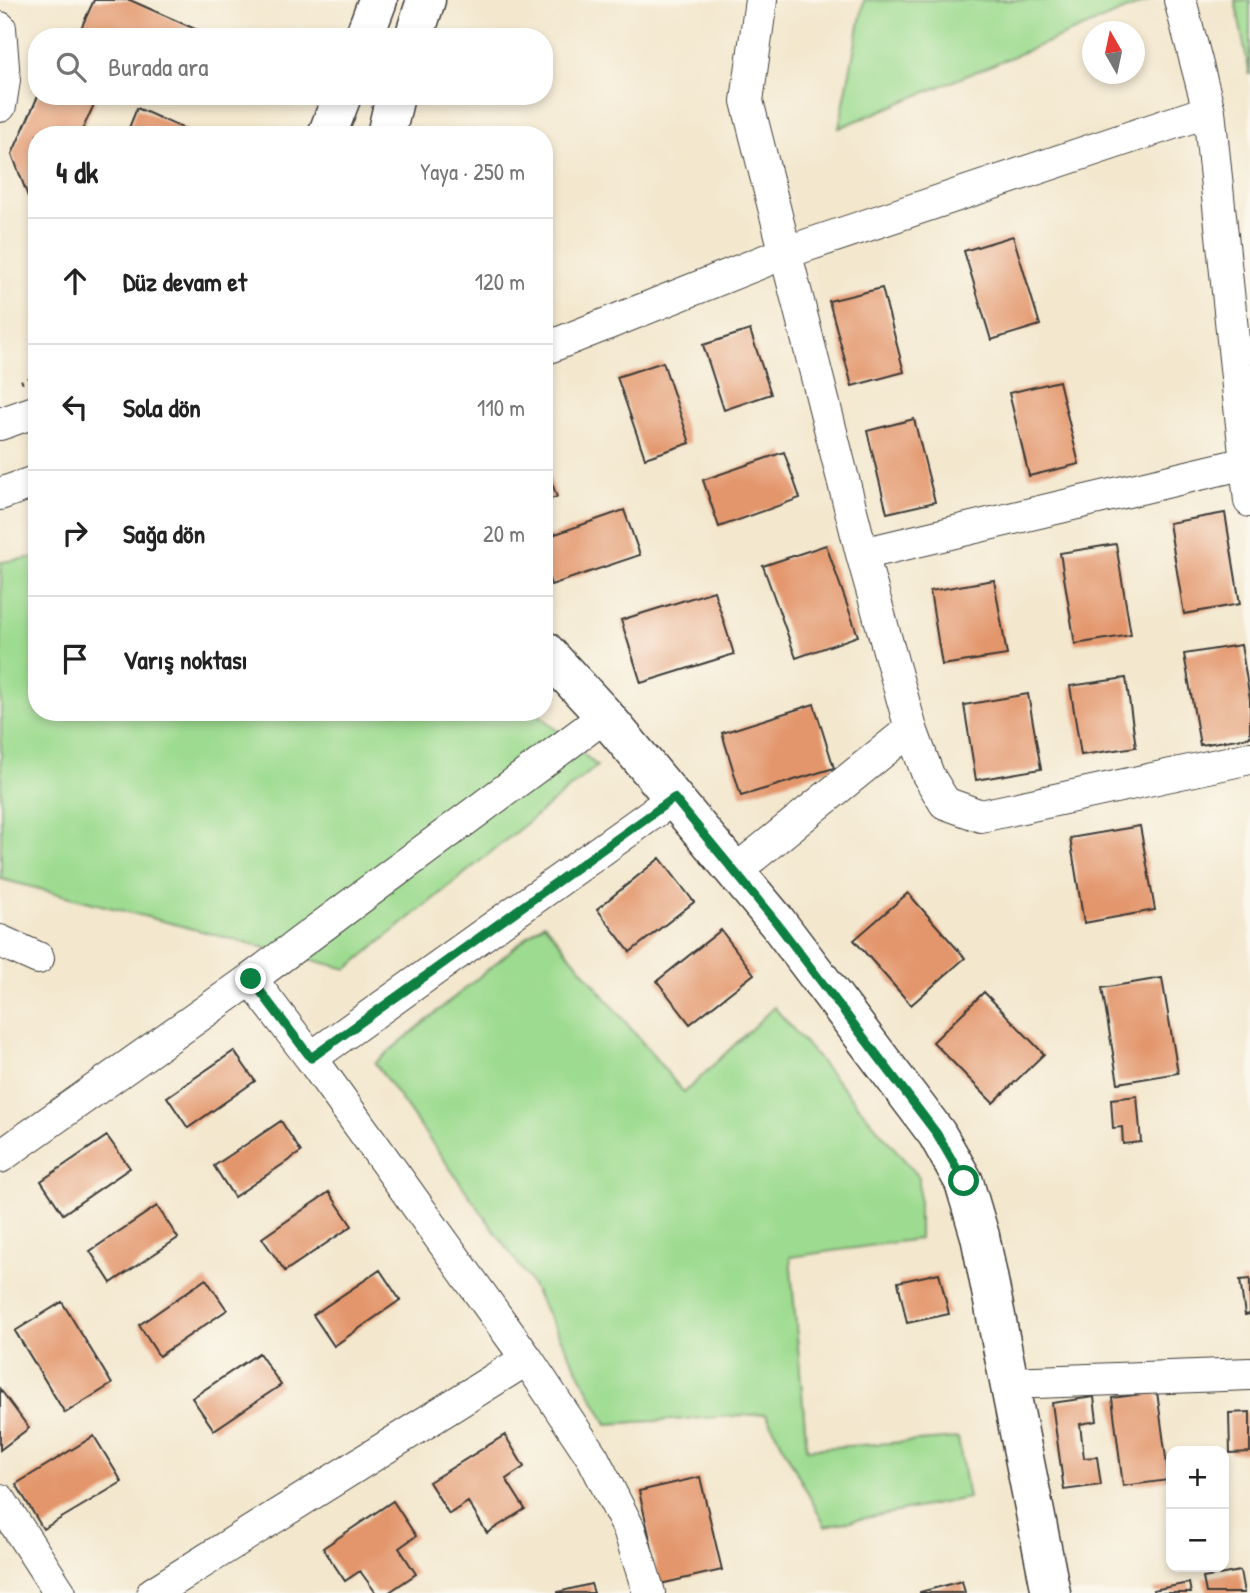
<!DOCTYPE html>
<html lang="tr">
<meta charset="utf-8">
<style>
:root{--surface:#fff;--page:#f2f2f2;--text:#222;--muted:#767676;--line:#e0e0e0}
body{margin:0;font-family:"Patrick Hand",sans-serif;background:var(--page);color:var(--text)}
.controls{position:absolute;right:21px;bottom:21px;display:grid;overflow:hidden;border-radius:14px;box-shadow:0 4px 10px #0003}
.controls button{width:63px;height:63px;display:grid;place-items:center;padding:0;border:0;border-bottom:2px solid var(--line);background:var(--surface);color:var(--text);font:35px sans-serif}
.compass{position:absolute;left:1082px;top:21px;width:63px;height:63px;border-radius:50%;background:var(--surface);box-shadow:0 4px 10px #0003;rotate:351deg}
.stop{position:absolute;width:21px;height:21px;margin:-16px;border:5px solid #0b8043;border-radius:50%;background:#fff}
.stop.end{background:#0b8043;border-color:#fff;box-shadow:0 2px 7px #0008}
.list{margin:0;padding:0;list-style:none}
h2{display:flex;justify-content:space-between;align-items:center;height:91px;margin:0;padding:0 28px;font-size:30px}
h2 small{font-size:23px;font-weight:400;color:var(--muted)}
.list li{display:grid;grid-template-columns:46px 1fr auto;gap:21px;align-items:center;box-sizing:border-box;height:126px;padding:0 28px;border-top:2px solid var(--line)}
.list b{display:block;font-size:26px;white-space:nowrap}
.list em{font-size:23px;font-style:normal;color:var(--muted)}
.icon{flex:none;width:38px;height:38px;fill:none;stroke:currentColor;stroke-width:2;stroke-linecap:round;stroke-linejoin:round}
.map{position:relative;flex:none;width:1250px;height:1593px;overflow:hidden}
.search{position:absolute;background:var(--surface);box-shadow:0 4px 10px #0003;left:28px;top:28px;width:525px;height:77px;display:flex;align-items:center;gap:18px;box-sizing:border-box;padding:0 24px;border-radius:28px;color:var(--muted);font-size:26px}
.panel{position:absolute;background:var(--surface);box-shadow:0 4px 10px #0003;left:28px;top:126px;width:525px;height:595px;border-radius:28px}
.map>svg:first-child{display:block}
</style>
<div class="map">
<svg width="1250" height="1593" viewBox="0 0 1250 1593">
<rect width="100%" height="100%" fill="#fbf7ec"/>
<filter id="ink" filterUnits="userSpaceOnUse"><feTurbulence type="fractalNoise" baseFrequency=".0143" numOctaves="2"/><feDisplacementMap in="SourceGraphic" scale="14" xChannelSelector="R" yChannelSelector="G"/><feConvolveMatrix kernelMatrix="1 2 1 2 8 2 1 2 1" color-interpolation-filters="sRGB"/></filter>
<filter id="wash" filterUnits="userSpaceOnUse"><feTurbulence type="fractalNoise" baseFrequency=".00686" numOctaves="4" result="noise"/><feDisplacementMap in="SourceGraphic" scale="28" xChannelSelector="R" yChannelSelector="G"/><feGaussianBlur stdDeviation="1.57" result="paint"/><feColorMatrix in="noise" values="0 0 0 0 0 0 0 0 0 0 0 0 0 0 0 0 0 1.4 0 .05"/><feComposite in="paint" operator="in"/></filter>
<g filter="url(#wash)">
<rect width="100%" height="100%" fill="#f3e7cd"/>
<path fill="#9ddb90" stroke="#5c7c56" stroke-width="2" d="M 864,0 L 1150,0 L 839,128 Z
M 1235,0 L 1250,0 L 1250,75 Z
M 37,557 L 37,712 L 536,712 L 597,766 L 347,969 L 1,879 L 1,562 Z
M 544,923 L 684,1093 L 774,1007 L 919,1177 L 919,1239 L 790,1257 L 807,1449 L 958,1438 L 968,1498 L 825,1526 L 766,1414 L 607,1424 L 528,1278 L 375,1063 Z"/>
<g id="blocks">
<path fill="#e3966c" d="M 94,0 L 130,0 L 213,37 L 77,37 Z
M 38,96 L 97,98 L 80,135 L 37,135 L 37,203 L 29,199 L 12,154 Z
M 137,108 L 187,130 L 186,135 L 126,135 Z
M 1013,236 L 1040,325 L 991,340 L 964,251 Z
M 882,288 L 904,372 L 852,386 L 829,301 Z
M 750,330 L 771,394 L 724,410 L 703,345 Z
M 663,362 L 690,443 L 645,458 L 617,377 Z
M 1059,381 L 1079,464 L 1029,476 L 1009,393 Z
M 914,419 L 935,502 L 887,513 L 867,431 Z
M 784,452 L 800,498 L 719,527 L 703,480 Z
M 544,462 L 557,497 L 544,501 Z
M 624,510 L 640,555 L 551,585 L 544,564 L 544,538 Z
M 1225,513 L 1240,604 L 1184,614 L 1169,523 Z
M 1116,544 L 1131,635 L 1075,644 L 1060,553 Z
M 826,545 L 858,636 L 796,658 L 763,566 Z
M 994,580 L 1007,655 L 942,665 L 930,591 Z
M 714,591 L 734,654 L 641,683 L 621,620 Z
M 1241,645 L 1250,699 L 1250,737 L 1200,745 L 1184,654 Z
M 1126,678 L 1136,747 L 1081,755 L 1070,686 Z
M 1028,694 L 1041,769 L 976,780 L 964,705 Z
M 814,704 L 834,768 L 741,796 L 722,733 Z
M 1140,826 L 1155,910 L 1084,923 L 1070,838 Z
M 660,858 L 694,902 L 630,952 L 597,909 Z
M 908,893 L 965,958 L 911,1005 L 854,940 Z
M 721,930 L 754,974 L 690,1024 L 657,981 Z
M 1162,978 L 1178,1073 L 1118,1083 L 1102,988 Z
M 984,992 L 1044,1054 L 993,1103 L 933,1042 Z
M 234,1051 L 255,1081 L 188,1128 L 167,1097 Z
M 1137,1096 L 1141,1142 L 1123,1144 L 1122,1127 L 1113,1128 L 1111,1099 Z
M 281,1121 L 301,1152 L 234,1197 L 214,1166 Z
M 107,1136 L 130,1168 L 63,1214 L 41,1181 Z
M 329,1192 L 352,1226 L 285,1271 L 262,1238 Z
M 157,1206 L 178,1238 L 111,1283 L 90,1251 Z
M 380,1270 L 400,1300 L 334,1346 L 313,1315 Z
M 939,1273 L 949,1314 L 907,1323 L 898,1282 Z
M 206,1279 L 227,1310 L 159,1356 L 139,1325 Z
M 1250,1279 L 1250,1314 L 1245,1315 L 1240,1280 Z
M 62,1302 L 112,1384 L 65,1413 L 15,1331 Z
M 259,1353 L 281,1385 L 214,1430 L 192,1398 Z
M 0,1389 L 29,1428 L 0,1450 Z
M 1157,1392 L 1169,1480 L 1123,1486 L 1112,1398 Z
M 1094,1397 L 1097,1421 L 1080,1424 L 1084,1458 L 1097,1457 L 1101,1485 L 1064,1490 L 1052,1403 Z
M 1250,1412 L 1250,1452 L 1230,1453 L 1229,1413 Z
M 505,1435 L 524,1467 L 506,1479 L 525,1509 L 487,1533 L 468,1502 L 449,1514 L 429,1482 Z
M 94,1436 L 122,1482 L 43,1529 L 16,1484 Z
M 700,1477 L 722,1570 L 660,1584 L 639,1491 Z
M 393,1501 L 416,1536 L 399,1548 L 416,1574 L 388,1593 L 376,1593 L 360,1571 L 345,1581 L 323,1548 Z
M 1240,1571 L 1244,1593 L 1206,1593 L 1203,1578 Z
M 962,1581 L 965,1593 L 920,1593 L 920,1592 Z
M 1189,1583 L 1191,1593 L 1154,1593 L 1153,1590 Z
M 591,1584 L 594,1593 L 558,1593 L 558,1592 Z"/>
</g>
</g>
<g filter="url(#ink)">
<use href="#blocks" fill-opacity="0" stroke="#3c3a37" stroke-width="2"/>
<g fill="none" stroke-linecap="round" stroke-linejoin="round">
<g stroke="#3c3a37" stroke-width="34">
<path id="street" d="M 761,0 L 747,101 L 862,554 L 911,729 L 928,775 L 945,803 L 981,816 L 1250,758
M 1180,0 L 1209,111 L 1250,501
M 0,28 L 4,80 L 0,106
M 544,349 L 787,252 L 1209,111
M 0,424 L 37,411
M 0,494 L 37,481
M 862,554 L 1246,463
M 734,872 L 911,729
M 0,941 L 38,958
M 251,979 L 311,1058 L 674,798
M 311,1058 L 527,1359 L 593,1458 L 629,1529 L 649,1593
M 0,1157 L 251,979 L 605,716
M 1009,1383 L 1250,1374
M 0,1500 L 60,1593
M 153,1593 L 527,1359"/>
</g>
<g stroke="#3c3a37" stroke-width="41">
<path id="secondary" d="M 364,37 L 378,0
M 414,37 L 426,0
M 327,135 L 342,96
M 386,135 L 395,96
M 544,650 L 605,716 L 777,922 L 937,1134 L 964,1182 L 980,1236 L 1051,1593"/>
</g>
<path stroke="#3c3a37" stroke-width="4.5" stroke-dasharray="2 5" stroke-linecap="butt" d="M 21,382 L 37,376"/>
<use href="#street" stroke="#fff" stroke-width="32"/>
<use href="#secondary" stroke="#fff" stroke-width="38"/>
</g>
</g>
<g fill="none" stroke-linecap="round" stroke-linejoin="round" filter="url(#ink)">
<path stroke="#0b8043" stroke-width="9" d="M 251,979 L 311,1058 L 674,798 L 776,922 L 937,1134 L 964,1181"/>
</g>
</svg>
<div class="controls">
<button>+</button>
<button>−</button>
</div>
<svg class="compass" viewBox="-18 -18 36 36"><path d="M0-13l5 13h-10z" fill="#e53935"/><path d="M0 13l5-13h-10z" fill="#767676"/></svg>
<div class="stop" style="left:964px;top:1181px"></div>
<div class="stop end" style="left:251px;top:979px"></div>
<div class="search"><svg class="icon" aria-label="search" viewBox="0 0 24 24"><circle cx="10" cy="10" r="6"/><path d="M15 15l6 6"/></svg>Burada ara</div>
<section class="panel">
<h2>4 dk<small>Yaya · 250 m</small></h2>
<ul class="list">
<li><svg class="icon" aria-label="ahead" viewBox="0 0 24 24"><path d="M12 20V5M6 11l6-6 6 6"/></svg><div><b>Düz devam et</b></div><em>120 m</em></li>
<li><svg class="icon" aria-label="left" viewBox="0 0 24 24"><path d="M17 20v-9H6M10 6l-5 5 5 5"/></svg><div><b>Sola dön</b></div><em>110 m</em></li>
<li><svg class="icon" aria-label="right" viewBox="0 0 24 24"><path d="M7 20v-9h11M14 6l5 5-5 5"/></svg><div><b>Sağa dön</b></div><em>20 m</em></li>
<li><svg class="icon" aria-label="arrive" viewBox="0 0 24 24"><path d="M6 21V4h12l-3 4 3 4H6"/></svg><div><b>Varış noktası</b></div></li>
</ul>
</section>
</div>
